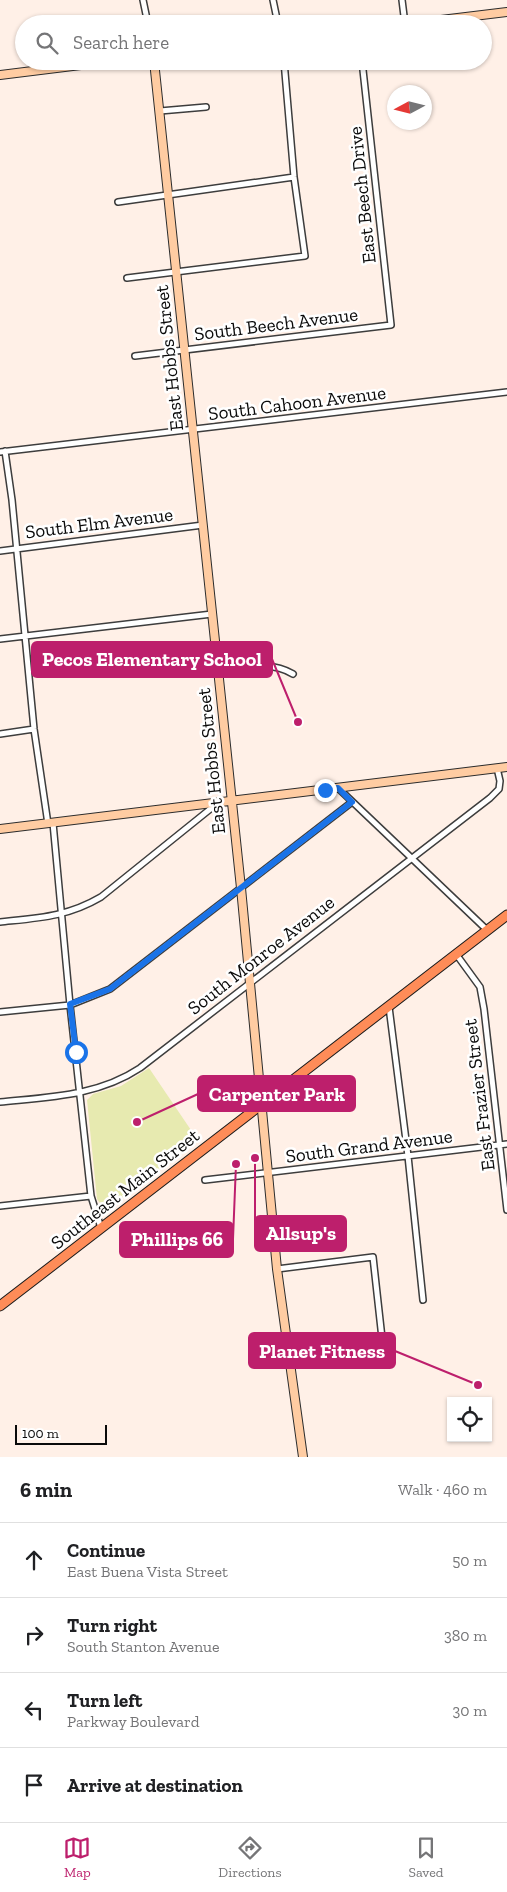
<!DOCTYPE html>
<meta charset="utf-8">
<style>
:root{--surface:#fff;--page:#f2f2f2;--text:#202124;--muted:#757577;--line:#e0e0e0;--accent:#bd1f6c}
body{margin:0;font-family:"Zilla Slab",serif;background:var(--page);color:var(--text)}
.controls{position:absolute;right:15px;bottom:15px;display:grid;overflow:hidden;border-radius:0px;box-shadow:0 1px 4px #0004}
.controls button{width:45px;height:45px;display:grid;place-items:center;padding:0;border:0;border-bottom:1px solid var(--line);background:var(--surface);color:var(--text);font:25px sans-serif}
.compass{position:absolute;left:387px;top:85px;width:45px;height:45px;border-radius:50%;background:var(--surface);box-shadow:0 1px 4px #0004;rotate:263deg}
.scale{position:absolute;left:15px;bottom:12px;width:92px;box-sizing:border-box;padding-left:5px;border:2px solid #0a0a0a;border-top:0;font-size:14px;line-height:18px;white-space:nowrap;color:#0a0a0a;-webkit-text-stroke:4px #fff;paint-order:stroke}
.stop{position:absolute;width:15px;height:15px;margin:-11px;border:4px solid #1a73e8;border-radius:50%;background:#fff}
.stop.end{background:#1a73e8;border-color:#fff;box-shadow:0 1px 5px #0008}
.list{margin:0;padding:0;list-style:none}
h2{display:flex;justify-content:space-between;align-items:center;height:65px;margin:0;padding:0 20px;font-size:21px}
h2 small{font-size:16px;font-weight:400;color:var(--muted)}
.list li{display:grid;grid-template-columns:32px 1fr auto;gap:15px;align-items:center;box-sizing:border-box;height:75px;padding:0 20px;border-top:1px solid var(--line)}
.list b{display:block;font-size:19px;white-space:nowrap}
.list p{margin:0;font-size:16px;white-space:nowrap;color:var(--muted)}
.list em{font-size:16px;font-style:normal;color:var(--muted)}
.icon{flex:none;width:28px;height:28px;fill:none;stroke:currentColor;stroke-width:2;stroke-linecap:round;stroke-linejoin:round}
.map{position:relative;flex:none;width:507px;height:1457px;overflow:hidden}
.search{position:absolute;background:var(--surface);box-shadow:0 1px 4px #0004;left:15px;right:15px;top:15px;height:55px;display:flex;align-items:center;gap:12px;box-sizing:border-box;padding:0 18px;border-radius:28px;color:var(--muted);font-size:19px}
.sheet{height:365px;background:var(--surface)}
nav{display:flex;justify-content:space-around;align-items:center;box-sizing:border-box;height:70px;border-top:1px solid var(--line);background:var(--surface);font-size:14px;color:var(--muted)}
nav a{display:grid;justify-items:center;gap:2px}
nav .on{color:var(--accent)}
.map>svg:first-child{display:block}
</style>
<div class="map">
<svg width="507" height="1457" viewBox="0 0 507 1457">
<rect width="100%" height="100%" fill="#fff0e7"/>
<path fill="#e7eab0" d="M 149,1068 L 197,1139 L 114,1204 L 103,1207 L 97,1199 L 87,1100 L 93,1094 L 121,1086 Z"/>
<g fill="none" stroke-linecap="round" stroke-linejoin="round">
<g stroke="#3d3d3d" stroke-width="8">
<path id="street" d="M 143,0 L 148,24
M 273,0 L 278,24
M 402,0 L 405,24
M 160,111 L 206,107
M 118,202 L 294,177
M 127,278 L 305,256 L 294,177 L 284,61
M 135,356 L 391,325 L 362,61
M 5,451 L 12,500 L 34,729 L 48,824
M 0,452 L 507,392
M 0,551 L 203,525
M 0,639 L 212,614
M 218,670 C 244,668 270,660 293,674
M 0,734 L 34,729
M 338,788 L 487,930
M 53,823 L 70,1005 L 91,1196 L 101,1228
M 0,922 C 38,918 67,917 101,897 L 219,802
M 456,954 L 480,987 L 484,1009 L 507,1210
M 389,1007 L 408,1156 L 423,1300
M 0,1012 L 70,1005 L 110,989 L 352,802
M 0,1102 C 49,1097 98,1096 140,1068 L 490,798 L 499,789 L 500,781 L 497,768
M 205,1180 L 507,1144
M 0,1206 L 91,1196
M 277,1269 L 373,1257 L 383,1347 L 289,1358"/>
</g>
<g stroke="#2c2c2c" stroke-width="10">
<path id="secondary" d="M 408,24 L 507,12
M 154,61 L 241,888 L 277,1269 L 303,1457
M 0,75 L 113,61
M 0,829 L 507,767"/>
</g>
<g stroke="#1b1b1b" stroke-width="11">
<path id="primary" d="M 0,1306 L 507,915"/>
</g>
<use href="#street" stroke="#fff" stroke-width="5"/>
<use href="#secondary" stroke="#ffcca2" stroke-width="8"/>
<use href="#primary" stroke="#fe8c58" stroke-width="9"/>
</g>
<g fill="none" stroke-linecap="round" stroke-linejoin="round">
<path stroke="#1a73e8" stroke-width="6" d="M 76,1052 L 70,1004 L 110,989 L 352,802 L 338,788 L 325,790"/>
</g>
<g text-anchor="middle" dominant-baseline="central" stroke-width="5" stroke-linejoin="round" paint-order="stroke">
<g font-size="19" fill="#0a0a0a" stroke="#fff">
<text transform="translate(362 195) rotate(-96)">East Beech Drive</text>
<text transform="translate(276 324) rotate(-7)">South Beech Avenue</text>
<text transform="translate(169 358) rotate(-96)">East Hobbs Street</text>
<text transform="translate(297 403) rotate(-7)">South Cahoon Avenue</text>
<text transform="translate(99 523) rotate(-7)">South Elm Avenue</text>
<text transform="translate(211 761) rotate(-96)">East Hobbs Street</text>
<text transform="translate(261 955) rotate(-38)">South Monroe Avenue</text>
<text transform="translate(479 1095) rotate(-97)">East Frazier Street</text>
<text transform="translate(369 1146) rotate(-7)">South Grand Avenue</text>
<text transform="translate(125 1189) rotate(-38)">Southeast Main Street</text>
</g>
</g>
<path fill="none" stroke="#bd1f6c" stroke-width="2" d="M298 722L272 659M137 1122L198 1094M255 1158L255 1233M236 1164L233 1239M478 1385L395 1351"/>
<g fill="#bd1f6c" stroke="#fff" stroke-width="2">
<circle cx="298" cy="722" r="5"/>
<circle cx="137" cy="1122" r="5"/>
<circle cx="255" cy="1158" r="5"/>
<circle cx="236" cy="1164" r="5"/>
<circle cx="478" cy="1385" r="5"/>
</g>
<g fill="#bd1f6c" stroke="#bd1f6c" stroke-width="2">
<rect x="32" y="642" width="240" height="35" rx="5"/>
<rect x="198" y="1076" width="157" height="35" rx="5"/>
<rect x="255" y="1216" width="91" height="35" rx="5"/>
<rect x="120" y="1222" width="113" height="35" rx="5"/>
<rect x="249" y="1333" width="146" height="35" rx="5"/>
</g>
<g font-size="20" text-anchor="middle" font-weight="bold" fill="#fff">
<text x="152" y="666">Pecos Elementary School</text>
<text x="277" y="1101">Carpenter Park</text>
<text x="301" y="1240">Allsup's</text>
<text x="177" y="1246">Phillips 66</text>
<text x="322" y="1358">Planet Fitness</text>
</g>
</svg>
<div class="controls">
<button><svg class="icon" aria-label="locate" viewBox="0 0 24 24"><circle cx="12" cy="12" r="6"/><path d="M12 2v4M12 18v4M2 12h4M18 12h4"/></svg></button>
</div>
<svg class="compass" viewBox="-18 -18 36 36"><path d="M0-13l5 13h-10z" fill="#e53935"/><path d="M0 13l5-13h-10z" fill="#757577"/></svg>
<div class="scale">100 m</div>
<div class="stop" style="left:76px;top:1052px"></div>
<div class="stop end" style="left:325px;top:790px"></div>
<div class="search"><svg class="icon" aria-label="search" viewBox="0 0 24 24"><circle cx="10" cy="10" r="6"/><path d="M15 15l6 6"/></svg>Search here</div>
</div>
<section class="sheet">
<h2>6 min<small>Walk · 460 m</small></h2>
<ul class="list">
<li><svg class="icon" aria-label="ahead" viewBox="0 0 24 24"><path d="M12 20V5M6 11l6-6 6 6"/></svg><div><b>Continue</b><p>East Buena Vista Street</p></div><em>50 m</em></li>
<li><svg class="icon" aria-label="right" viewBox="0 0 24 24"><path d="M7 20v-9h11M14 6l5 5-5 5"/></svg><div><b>Turn right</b><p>South Stanton Avenue</p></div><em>380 m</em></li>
<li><svg class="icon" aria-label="left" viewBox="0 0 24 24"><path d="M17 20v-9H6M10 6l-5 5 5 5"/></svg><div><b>Turn left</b><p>Parkway Boulevard</p></div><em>30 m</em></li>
<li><svg class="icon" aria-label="arrive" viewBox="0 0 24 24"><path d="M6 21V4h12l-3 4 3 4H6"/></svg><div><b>Arrive at destination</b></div></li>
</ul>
</section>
<nav>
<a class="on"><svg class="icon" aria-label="map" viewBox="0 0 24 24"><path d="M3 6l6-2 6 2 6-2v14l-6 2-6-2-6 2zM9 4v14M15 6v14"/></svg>Map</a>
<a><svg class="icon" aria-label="directions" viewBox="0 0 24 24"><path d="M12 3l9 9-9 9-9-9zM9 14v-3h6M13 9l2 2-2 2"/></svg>Directions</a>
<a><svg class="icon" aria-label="saved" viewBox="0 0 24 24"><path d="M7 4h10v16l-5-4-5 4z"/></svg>Saved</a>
</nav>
